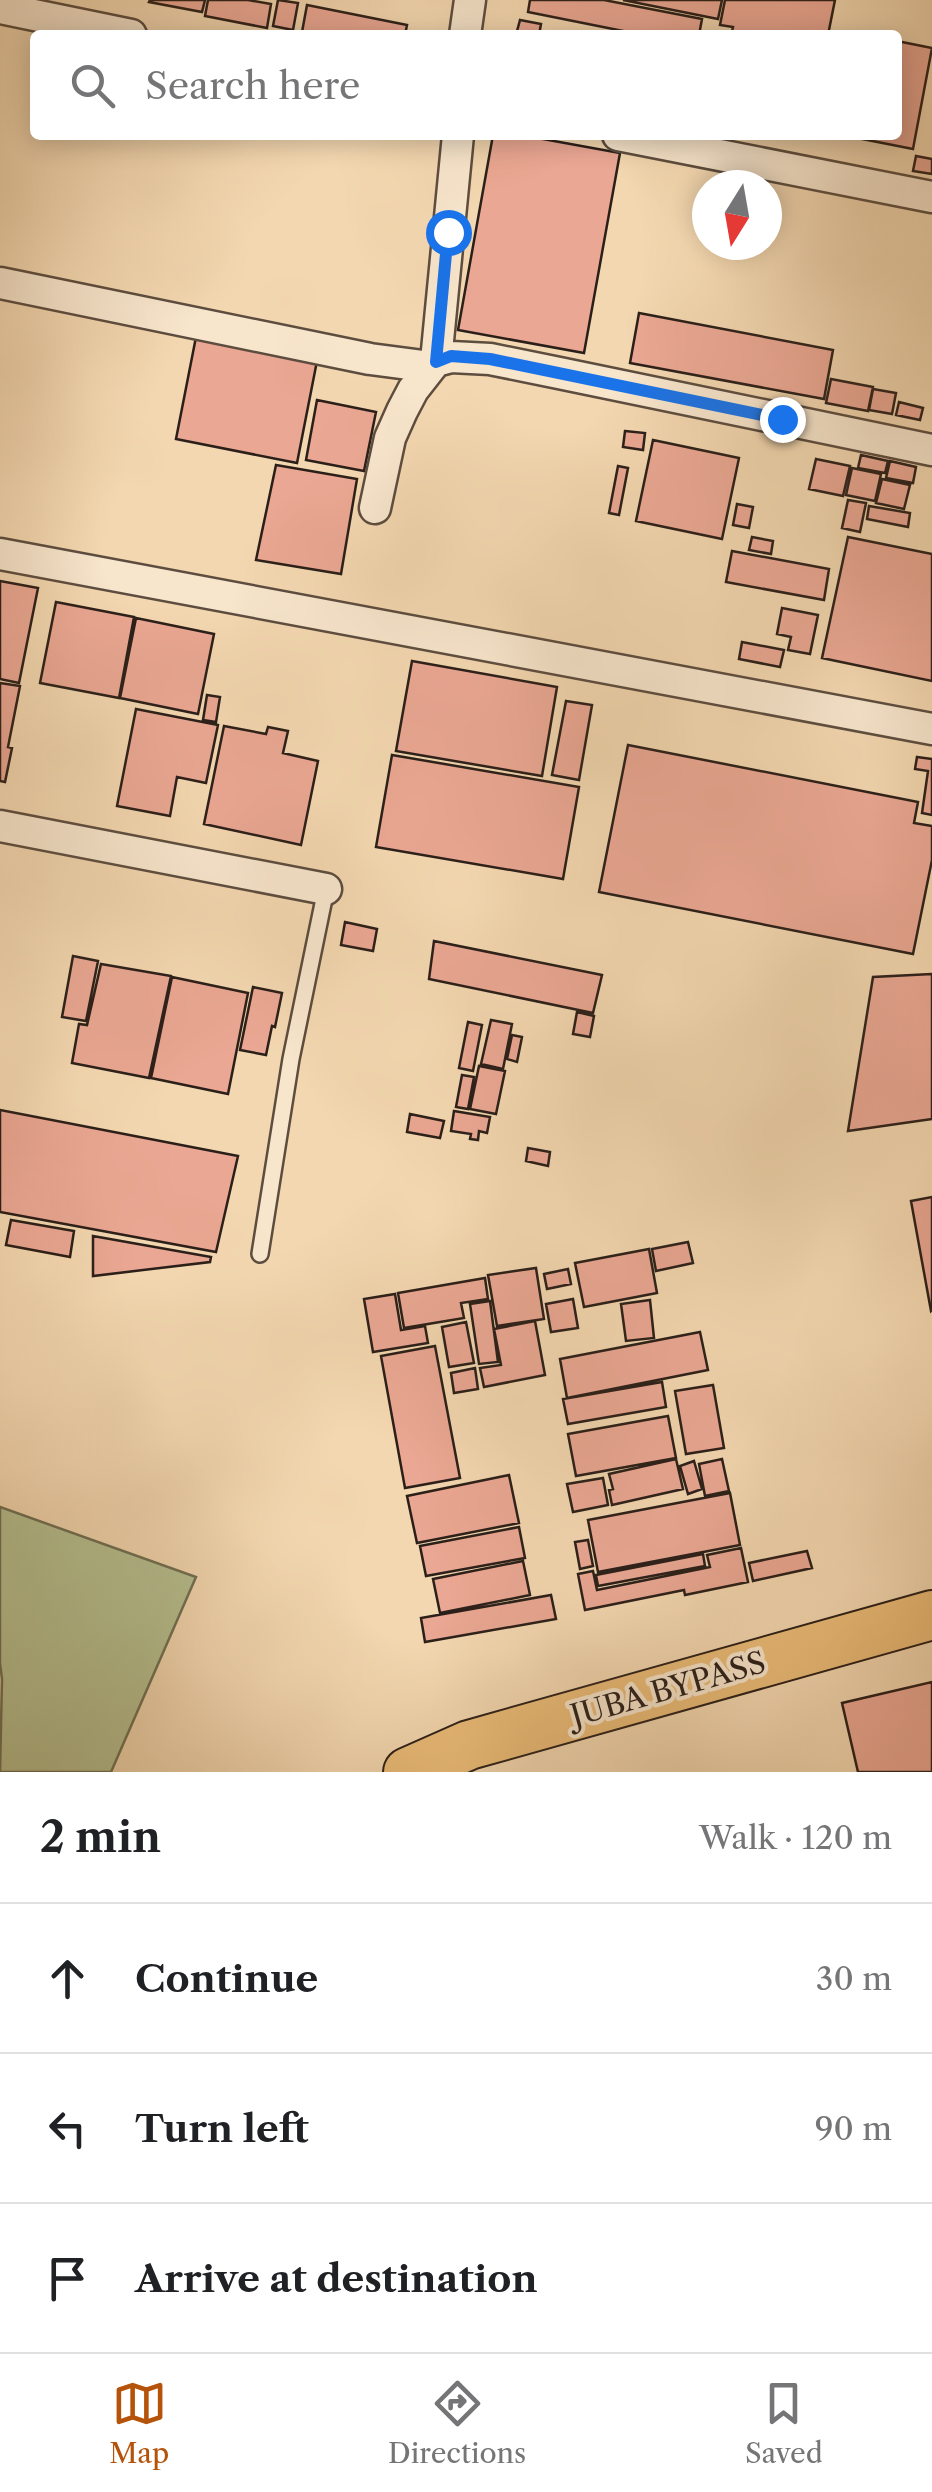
<!DOCTYPE html>
<meta charset="utf-8">
<style>
:root{--surface:#fff;--page:#f6f6f6;--text:#202124;--muted:#757577;--line:#e0e0e0;--accent:#b45309}
body{margin:0;font-family:"Libre Caslon Text",serif;background:var(--page);color:var(--text)}
.compass{position:absolute;left:692px;top:170px;width:90px;height:90px;border-radius:50%;background:var(--surface);box-shadow:0 5px 25px #0003;rotate:191deg}
.stop{position:absolute;width:30px;height:30px;margin:-22px;border:8px solid #1a73e8;border-radius:50%;background:#fff}
.stop.end{background:#1a73e8;border-color:#fff;box-shadow:0 2px 10px #0008}
.list{margin:0;padding:0;list-style:none}
h2{display:flex;justify-content:space-between;align-items:center;height:130px;margin:0;padding:0 40px;font-size:42px}
h2 small{font-size:32px;font-weight:400;color:var(--muted)}
.list li{display:grid;grid-template-columns:65px 1fr auto;gap:30px;align-items:center;box-sizing:border-box;height:150px;padding:0 40px;border-top:2px solid var(--line)}
.list b{display:block;font-size:38px;white-space:nowrap}
.list em{font-size:32px;font-style:normal;color:var(--muted)}
.icon{flex:none;width:55px;height:55px;fill:none;stroke:currentColor;stroke-width:2;stroke-linecap:round;stroke-linejoin:round}
.map{position:relative;flex:none;width:932px;height:1772px;overflow:hidden}
.search{position:absolute;background:var(--surface);box-shadow:0 5px 25px #0003;left:30px;right:30px;top:30px;height:110px;display:flex;align-items:center;gap:25px;box-sizing:border-box;padding:0 35px;border-radius:10px;color:var(--muted);font-size:38px}
.sheet{height:580px;background:var(--surface)}
nav{display:flex;justify-content:space-around;align-items:center;box-sizing:border-box;height:140px;border-top:2px solid var(--line);background:var(--surface);font-size:28px;color:var(--muted)}
nav a{display:grid;justify-items:center;gap:5px}
nav .on{color:var(--accent)}
.map>svg:first-child{display:block}
</style>
<div class="map">
<svg width="932" height="1772" viewBox="0 0 932 1772">
<rect width="100%" height="100%" fill="#f3d7b0"/>
<filter id="stains"><feTurbulence type="fractalNoise" baseFrequency=".002" numOctaves="4"/><feColorMatrix values="0 0 0 0 .2 0 0 0 0 .09 0 0 0 0 .02 0 0 0 .5 -.17"/></filter>
<radialGradient id="worn" r=".72"><stop offset=".6" stop-color="#630" stop-opacity="0"/><stop offset="1" stop-color="#630" stop-opacity=".3"/></radialGradient>
<path fill="#b5bf90" stroke="#706f54" stroke-width="2.5" d="M 0,1507 L 196,1577 L 111,1772 L 0,1772 L 2,1679 L 0,1663 Z"/>
<path fill="#eaa793" stroke="#2b1f19" stroke-width="2.5" d="M 150,0 L 205,0 L 202,12 L 149,2 Z
M 208,0 L 248,0 L 271,4 L 267,28 L 205,16 Z
M 278,0 L 298,3 L 293,30 L 273,26 Z
M 530,0 L 604,0 L 702,19 L 699,35 L 643,35 L 528,12 Z
M 623,0 L 722,0 L 718,19 Z
M 725,0 L 835,0 L 828,35 L 731,35 L 733,27 L 720,25 Z
M 307,5 L 407,25 L 405,35 L 318,35 L 302,32 Z
M 520,20 L 541,24 L 539,35 L 516,35 Z
M 897,41 L 932,48 L 913,149 L 842,135 L 897,135 Z
M 493,135 L 521,135 L 620,153 L 584,353 L 458,330 Z
M 916,156 L 932,159 L 932,174 L 913,171 Z
M 639,313 L 833,350 L 824,399 L 630,363 Z
M 196,337 L 317,361 L 297,463 L 176,439 Z
M 831,379 L 873,387 L 868,411 L 826,403 Z
M 873,389 L 896,393 L 892,414 L 869,410 Z
M 317,400 L 376,412 L 364,471 L 306,460 Z
M 899,402 L 923,408 L 920,420 L 896,415 Z
M 625,431 L 645,433 L 643,450 L 623,447 Z
M 653,440 L 739,458 L 722,539 L 636,521 Z
M 861,455 L 888,461 L 885,473 L 858,468 Z
M 816,459 L 850,466 L 843,496 L 809,489 Z
M 890,461 L 916,467 L 913,483 L 886,478 Z
M 276,465 L 357,479 L 341,574 L 256,560 Z
M 618,466 L 628,468 L 619,515 L 609,513 Z
M 852,468 L 881,474 L 875,501 L 846,495 Z
M 882,479 L 910,485 L 904,509 L 876,503 Z
M 848,500 L 866,503 L 860,532 L 842,528 Z
M 737,504 L 753,507 L 749,528 L 733,525 Z
M 869,506 L 910,513 L 908,527 L 867,519 Z
M 752,537 L 773,541 L 771,554 L 749,550 Z
M 848,537 L 932,554 L 932,681 L 822,658 Z
M 732,551 L 829,569 L 824,600 L 726,582 Z
M 0,581 L 38,588 L 19,683 L 0,679 Z
M 56,602 L 134,617 L 119,698 L 40,683 Z
M 782,608 L 818,615 L 810,654 L 788,650 L 791,637 L 777,634 Z
M 136,618 L 214,634 L 198,714 L 120,698 Z
M 742,642 L 784,650 L 780,667 L 739,659 Z
M 412,661 L 557,687 L 542,776 L 396,751 Z
M 0,683 L 20,686 L 8,747 L 12,748 L 5,782 L 0,781 Z
M 207,695 L 220,697 L 216,722 L 203,720 Z
M 566,701 L 592,705 L 579,780 L 552,775 Z
M 136,709 L 218,725 L 206,783 L 177,777 L 170,816 L 117,806 Z
M 224,726 L 266,734 L 268,727 L 288,731 L 283,753 L 318,761 L 301,845 L 204,824 Z
M 628,745 L 918,802 L 914,823 L 932,826 L 932,860 L 913,954 L 599,892 Z
M 392,755 L 579,787 L 563,879 L 376,847 Z
M 917,757 L 932,759 L 932,815 L 922,813 L 928,771 L 915,769 Z
M 345,922 L 377,929 L 373,951 L 341,945 Z
M 434,941 L 602,975 L 593,1013 L 429,979 Z
M 73,956 L 98,961 L 86,1021 L 62,1017 Z
M 101,964 L 171,976 L 149,1078 L 72,1063 L 79,1024 L 87,1025 Z
M 932,974 L 932,1119 L 848,1131 L 873,977 Z
M 172,977 L 248,993 L 228,1094 L 151,1078 Z
M 253,987 L 282,993 L 275,1027 L 272,1026 L 266,1055 L 240,1050 Z
M 577,1012 L 594,1016 L 590,1037 L 573,1034 Z
M 491,1020 L 512,1024 L 503,1069 L 481,1064 Z
M 468,1022 L 482,1025 L 473,1071 L 459,1068 Z
M 512,1035 L 522,1037 L 517,1062 L 507,1059 Z
M 479,1066 L 505,1071 L 496,1114 L 470,1109 Z
M 462,1075 L 474,1077 L 468,1109 L 456,1107 Z
M 0,1110 L 238,1156 L 216,1252 L 0,1212 Z
M 454,1111 L 490,1117 L 487,1133 L 479,1131 L 478,1140 L 470,1139 L 471,1134 L 451,1131 Z
M 410,1114 L 444,1121 L 440,1138 L 407,1132 Z
M 528,1148 L 550,1152 L 548,1166 L 526,1161 Z
M 932,1197 L 932,1310 L 931,1311 L 911,1201 Z
M 11,1220 L 74,1231 L 70,1257 L 6,1245 Z
M 93,1236 L 211,1257 L 210,1262 L 93,1276 Z
M 688,1242 L 693,1263 L 656,1271 L 652,1249 Z
M 649,1249 L 657,1293 L 584,1307 L 575,1263 Z
M 536,1268 L 544,1319 L 497,1326 L 488,1275 Z
M 568,1269 L 571,1284 L 547,1289 L 544,1274 Z
M 485,1278 L 488,1299 L 461,1303 L 464,1318 L 404,1328 L 398,1293 Z
M 395,1294 L 401,1330 L 425,1326 L 428,1343 L 373,1352 L 364,1299 Z
M 573,1299 L 578,1328 L 551,1332 L 546,1304 Z
M 650,1300 L 654,1338 L 626,1341 L 621,1304 Z
M 490,1301 L 498,1362 L 479,1364 L 470,1304 Z
M 535,1321 L 545,1375 L 484,1387 L 480,1368 L 501,1365 L 494,1329 Z
M 466,1322 L 474,1363 L 449,1367 L 442,1327 Z
M 700,1332 L 708,1370 L 567,1398 L 560,1359 Z
M 435,1346 L 460,1478 L 405,1488 L 381,1356 Z
M 475,1368 L 478,1389 L 454,1393 L 451,1373 Z
M 662,1382 L 666,1407 L 568,1424 L 563,1399 Z
M 713,1385 L 724,1448 L 686,1454 L 675,1391 Z
M 668,1416 L 676,1458 L 576,1476 L 568,1434 Z
M 676,1459 L 683,1489 L 612,1505 L 609,1490 L 613,1489 L 609,1474 Z
M 722,1459 L 729,1491 L 705,1496 L 699,1464 Z
M 694,1461 L 702,1489 L 688,1494 L 680,1466 Z
M 509,1475 L 519,1523 L 417,1543 L 407,1496 Z
M 603,1478 L 608,1505 L 573,1512 L 567,1484 Z
M 730,1493 L 740,1545 L 598,1572 L 588,1520 Z
M 519,1527 L 525,1558 L 426,1576 L 420,1546 Z
M 588,1540 L 593,1566 L 580,1569 L 575,1542 Z
M 741,1548 L 748,1582 L 685,1595 L 684,1590 L 585,1610 L 578,1574 L 593,1571 L 597,1590 L 710,1567 L 707,1555 Z
M 807,1551 L 812,1568 L 753,1581 L 749,1563 Z
M 703,1554 L 705,1566 L 598,1586 L 596,1575 Z
M 523,1561 L 530,1595 L 440,1613 L 433,1579 Z
M 551,1595 L 556,1619 L 425,1642 L 421,1618 Z
M 932,1682 L 932,1772 L 858,1772 L 842,1703 Z"/>
<g fill="none" stroke-linecap="round" stroke-linejoin="round">
<g stroke="#5d4d3f" stroke-width="20">
<path id="service" d="M 260,1254 L 291,1059 L 326,889"/>
</g>
<g stroke="#5d4d3f" stroke-width="35">
<path id="minor" d="M 0,8 L 131,35
M 465,35 L 470,0
M 618,135 L 932,197
M 0,283 L 370,359 L 431,367
M 436,361 L 458,135
M 375,508 L 390,438 L 402,411 L 413,390 L 431,367 L 436,361 L 451,357 L 490,359 L 559,373 L 932,450
M 0,554 L 932,729
M 0,826 L 326,889"/>
</g>
<g stroke="#2b1f19" stroke-width="52">
<path id="primary" d="M 408,1772 L 469,1745 L 932,1615"/>
</g>
<use href="#service" stroke="#f7e5cc" stroke-width="15"/>
<use href="#minor" stroke="#f7e5cc" stroke-width="30"/>
<use href="#primary" stroke="#eabc78" stroke-width="48"/>
</g>
<g fill="none" stroke-linecap="round" stroke-linejoin="round">
<path stroke="#1a73e8" stroke-width="12" d="M 448,232 L 436,362 L 451,356 L 490,359 L 782,419"/>
</g>
<g text-anchor="middle" dominant-baseline="central" stroke-width="8" stroke-linejoin="round" paint-order="stroke">
<g font-size="30" fill="#2b1f19" stroke="#f7e5cc">
<text transform="translate(668 1689) rotate(-16)">JUBA BYPASS</text>
</g>
</g>
<rect width="100%" height="100%" filter="url(#stains)"/>
<rect width="100%" height="100%" fill="url(#worn)"/>
</svg>
<svg class="compass" viewBox="-18 -18 36 36"><path d="M0-13l5 13h-10z" fill="#e53935"/><path d="M0 13l5-13h-10z" fill="#757577"/></svg>
<div class="stop" style="left:448px;top:232px"></div>
<div class="stop end" style="left:782px;top:419px"></div>
<div class="search"><svg class="icon" aria-label="search" viewBox="0 0 24 24"><circle cx="10" cy="10" r="6"/><path d="M15 15l6 6"/></svg>Search here</div>
</div>
<section class="sheet">
<h2>2 min<small>Walk · 120 m</small></h2>
<ul class="list">
<li><svg class="icon" aria-label="ahead" viewBox="0 0 24 24"><path d="M12 20V5M6 11l6-6 6 6"/></svg><div><b>Continue</b></div><em>30 m</em></li>
<li><svg class="icon" aria-label="left" viewBox="0 0 24 24"><path d="M17 20v-9H6M10 6l-5 5 5 5"/></svg><div><b>Turn left</b></div><em>90 m</em></li>
<li><svg class="icon" aria-label="arrive" viewBox="0 0 24 24"><path d="M6 21V4h12l-3 4 3 4H6"/></svg><div><b>Arrive at destination</b></div></li>
</ul>
</section>
<nav>
<a class="on"><svg class="icon" aria-label="map" viewBox="0 0 24 24"><path d="M3 6l6-2 6 2 6-2v14l-6 2-6-2-6 2zM9 4v14M15 6v14"/></svg>Map</a>
<a><svg class="icon" aria-label="directions" viewBox="0 0 24 24"><path d="M12 3l9 9-9 9-9-9zM9 14v-3h6M13 9l2 2-2 2"/></svg>Directions</a>
<a><svg class="icon" aria-label="saved" viewBox="0 0 24 24"><path d="M7 4h10v16l-5-4-5 4z"/></svg>Saved</a>
</nav>
